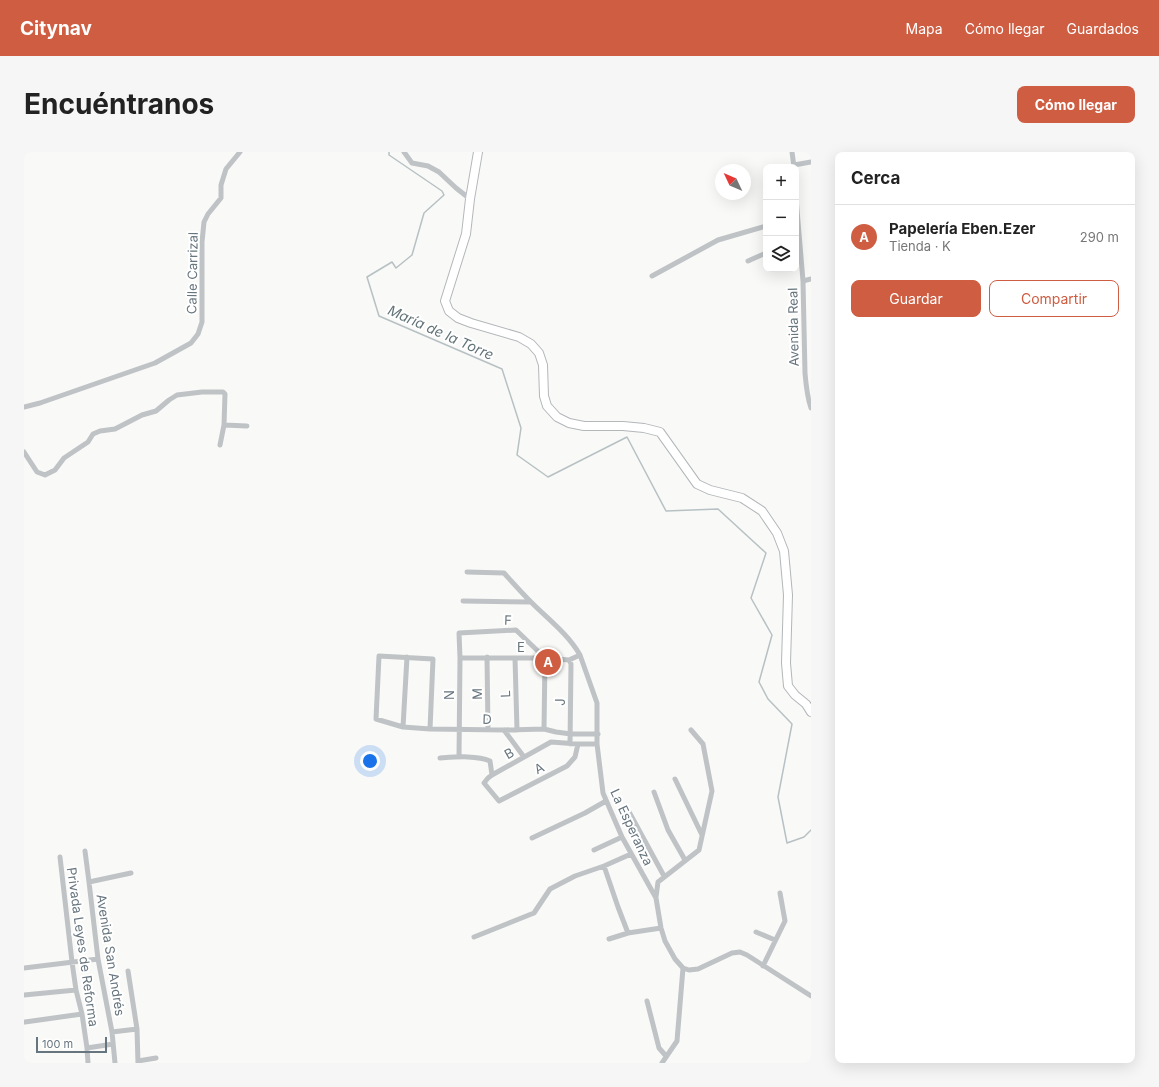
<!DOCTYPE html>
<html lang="es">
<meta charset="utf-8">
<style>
:root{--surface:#fff;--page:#f6f6f6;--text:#222;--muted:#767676;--line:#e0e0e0;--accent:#ce5d42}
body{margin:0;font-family:Inter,sans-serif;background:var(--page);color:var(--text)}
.controls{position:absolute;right:12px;top:12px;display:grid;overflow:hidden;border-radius:8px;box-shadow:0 4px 16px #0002}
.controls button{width:36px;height:36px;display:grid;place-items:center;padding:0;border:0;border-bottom:1px solid var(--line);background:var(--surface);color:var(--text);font:20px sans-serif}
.compass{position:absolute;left:691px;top:12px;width:36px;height:36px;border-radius:50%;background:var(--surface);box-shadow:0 4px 16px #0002;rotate:314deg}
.scale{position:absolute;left:12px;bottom:10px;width:71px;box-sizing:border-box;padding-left:4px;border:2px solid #67757e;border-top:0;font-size:11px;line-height:14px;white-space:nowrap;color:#67757e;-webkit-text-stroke:3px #fff;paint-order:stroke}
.you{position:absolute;left:346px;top:609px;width:14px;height:14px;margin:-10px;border:3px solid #fff;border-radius:50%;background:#1a73e8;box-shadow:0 0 0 6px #1a73e833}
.badge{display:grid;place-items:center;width:26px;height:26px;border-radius:50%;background:var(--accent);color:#fff;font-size:13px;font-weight:700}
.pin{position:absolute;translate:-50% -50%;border:2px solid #fff;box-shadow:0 1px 4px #0006}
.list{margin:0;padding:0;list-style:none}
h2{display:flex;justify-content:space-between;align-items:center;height:52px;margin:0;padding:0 16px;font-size:17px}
h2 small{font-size:13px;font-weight:400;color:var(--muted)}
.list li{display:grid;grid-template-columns:26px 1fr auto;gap:12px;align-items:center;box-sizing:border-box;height:64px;padding:0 16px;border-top:1px solid var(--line)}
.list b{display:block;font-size:15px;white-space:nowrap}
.list p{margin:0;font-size:13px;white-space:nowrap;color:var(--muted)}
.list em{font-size:13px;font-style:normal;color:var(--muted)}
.actions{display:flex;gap:8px;padding:12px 16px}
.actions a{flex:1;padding:9px 0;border:1px solid var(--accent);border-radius:8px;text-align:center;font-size:14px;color:var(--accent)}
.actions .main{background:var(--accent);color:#fff}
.icon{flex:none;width:22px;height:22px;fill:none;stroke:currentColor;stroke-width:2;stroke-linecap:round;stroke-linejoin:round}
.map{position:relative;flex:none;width:787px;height:911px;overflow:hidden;border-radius:8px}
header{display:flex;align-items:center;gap:24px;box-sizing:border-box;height:56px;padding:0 20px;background:var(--accent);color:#fff}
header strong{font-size:19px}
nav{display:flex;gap:22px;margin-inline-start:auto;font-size:14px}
.intro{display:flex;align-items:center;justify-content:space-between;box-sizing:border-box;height:96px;padding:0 24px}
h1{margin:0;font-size:28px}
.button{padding:10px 18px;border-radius:8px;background:var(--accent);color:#fff;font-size:14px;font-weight:700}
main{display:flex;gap:24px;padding:0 24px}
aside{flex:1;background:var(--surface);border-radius:8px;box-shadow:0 4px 16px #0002}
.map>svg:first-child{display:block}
</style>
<header>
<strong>Citynav</strong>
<nav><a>Mapa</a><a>Cómo llegar</a><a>Guardados</a></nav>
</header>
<div class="intro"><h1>Encuéntranos</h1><a class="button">Cómo llegar</a></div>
<main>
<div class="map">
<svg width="787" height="911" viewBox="0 0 787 911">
<rect width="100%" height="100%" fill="#f9f9f7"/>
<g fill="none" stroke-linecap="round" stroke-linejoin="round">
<path stroke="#b7c1c4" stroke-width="1.5" d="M 365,0 L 365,3 L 418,39 L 420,43 L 400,61 L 388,103 L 372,116 L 368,110 L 343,125 L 355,164 L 478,217 L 497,276 L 493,303 L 524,325 L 603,285 L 642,359 L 694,357 L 742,401 L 727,446 L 748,483 L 735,530 L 744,547 L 768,572 L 754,645 L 763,691 L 780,685 L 787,678"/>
<g stroke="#b3b7ba" stroke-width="10">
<path id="primary" d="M 454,0 L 446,47 L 442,82 L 421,149 L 425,159 L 434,166 L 447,171 L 495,185 L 507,192 L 515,201 L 519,213 L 520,244 L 523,254 L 533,265 L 545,271 L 560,274 L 599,274 L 620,276 L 636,280 L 673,332 L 686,338 L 718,346 L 738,359 L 753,381 L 760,399 L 764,443 L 762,511 L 764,534 L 771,543 L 782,552 L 787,560"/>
</g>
<path stroke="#bfc3c6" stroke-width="5" d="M 380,0 L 388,11 L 404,14 L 415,20 L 432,36 L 446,47
M 768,0 L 770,15
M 770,13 L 787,10
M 772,46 L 779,129 L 781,221 C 782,233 783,245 787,256
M 724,109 L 742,101
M 628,124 L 694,88 L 742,74
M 779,129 L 787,127
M 0,255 L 16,251 L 131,211 L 167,191 L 174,182 L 178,170 L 178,90 L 180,70 L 184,62 L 197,46 L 197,33 L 202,17 L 216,0
M 200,273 L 223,274
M 0,300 L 13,320 L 21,323 L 31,318 L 40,306 L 64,290 L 69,282 L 76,279 L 91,277 L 118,263 L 132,259 L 145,248 L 153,243 L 178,240 L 199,240 L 201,242 L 200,273 L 196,293
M 443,420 L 480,421 C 489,431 498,441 508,451 C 524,467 544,482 556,503 L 573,551 L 573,592 L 579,641 L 598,685 L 632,746 L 637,776 L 641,789 L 651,807 L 659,816 L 665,818 L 674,817 L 708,801 L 716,800 L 723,803 L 787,844
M 439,449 L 507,450
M 463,505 L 464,578
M 436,506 L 521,506 L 545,508 L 556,503
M 491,506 L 493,578
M 545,508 L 547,512 L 546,592
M 379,575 L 383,505
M 406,577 L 409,507 L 355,504 L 352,567 L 379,575 L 406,577 L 480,578 L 520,577 L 532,580 L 547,582 L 574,582
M 480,578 L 500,605
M 554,592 L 551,605 L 543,614 L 475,649 L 460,631 L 464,626 L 468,623 L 527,590 L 554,592 L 573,592
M 435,605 L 436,506 L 435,481 L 492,478 L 521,506 L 520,577
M 416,606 C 431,605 453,603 466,609 L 468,623
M 651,627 L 678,683
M 630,640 L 644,678 L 661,708
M 604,658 L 640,724
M 508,686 L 561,661 L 582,649
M 570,698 L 598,685
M 61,699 L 65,730 L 74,807 L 88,880 L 91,911
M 36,705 L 48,810 L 52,838 L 58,862 L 63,896 L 64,911
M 580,714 L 594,755 L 604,781
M 65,730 L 107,721
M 632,745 L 634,730 L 675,698 L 688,639 L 679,592 L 667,578
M 732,780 L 751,788
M 450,785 L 510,761 L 526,737 L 551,724 L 580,714 L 607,702
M 585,787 L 604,781 L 637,776
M 739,814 L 761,769 L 756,741
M 0,816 L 74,807
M 104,819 L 113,877 L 114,911
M 0,843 L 52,838
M 623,849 L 635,896 L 642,904
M 1,870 L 58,862
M 88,880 L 113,877
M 63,896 L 89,892
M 114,909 L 132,906
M 638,911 L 653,889 L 659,816"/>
<use href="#primary" stroke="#fff" stroke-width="8"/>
</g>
<g text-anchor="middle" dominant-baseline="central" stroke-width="4" stroke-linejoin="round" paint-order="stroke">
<g font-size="13" fill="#67757e" stroke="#fff">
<text transform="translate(168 121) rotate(-89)">Calle Carrizal</text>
<text transform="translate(769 175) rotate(-91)">Avenida Real</text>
<text transform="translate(484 468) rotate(2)">F</text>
<text x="497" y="495">E</text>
<text transform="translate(453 542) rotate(-91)">M</text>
<text transform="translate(481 542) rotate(-92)">L</text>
<text transform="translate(425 543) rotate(-90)">N</text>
<text transform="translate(536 550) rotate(-90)">J</text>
<text transform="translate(463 567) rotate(2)">D</text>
<text transform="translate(485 601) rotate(-30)">B</text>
<text transform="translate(515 616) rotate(-27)">A</text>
<text transform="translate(608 675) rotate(65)">La Esperanza</text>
<text transform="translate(59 795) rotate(82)">Privada Leyes de Reforma</text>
<text transform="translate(87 803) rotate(81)">Avenida San Andrés</text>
</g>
<g font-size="14" font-style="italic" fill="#627378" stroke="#fff">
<text transform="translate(417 180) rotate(24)">María de la Torre</text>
</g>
</g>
</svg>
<div class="controls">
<button>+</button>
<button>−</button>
<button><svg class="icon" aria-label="layers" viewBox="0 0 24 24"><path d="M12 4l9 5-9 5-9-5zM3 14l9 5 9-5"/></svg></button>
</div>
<svg class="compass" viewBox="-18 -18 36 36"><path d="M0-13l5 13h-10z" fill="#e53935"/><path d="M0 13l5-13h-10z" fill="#767676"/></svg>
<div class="scale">100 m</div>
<div class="you"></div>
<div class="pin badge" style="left:524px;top:510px">A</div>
</div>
<aside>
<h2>Cerca<small></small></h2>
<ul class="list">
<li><span class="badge">A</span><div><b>Papelería Eben.Ezer</b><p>Tienda · K</p></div><em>290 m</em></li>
</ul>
<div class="actions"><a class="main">Guardar</a><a>Compartir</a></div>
</aside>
</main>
